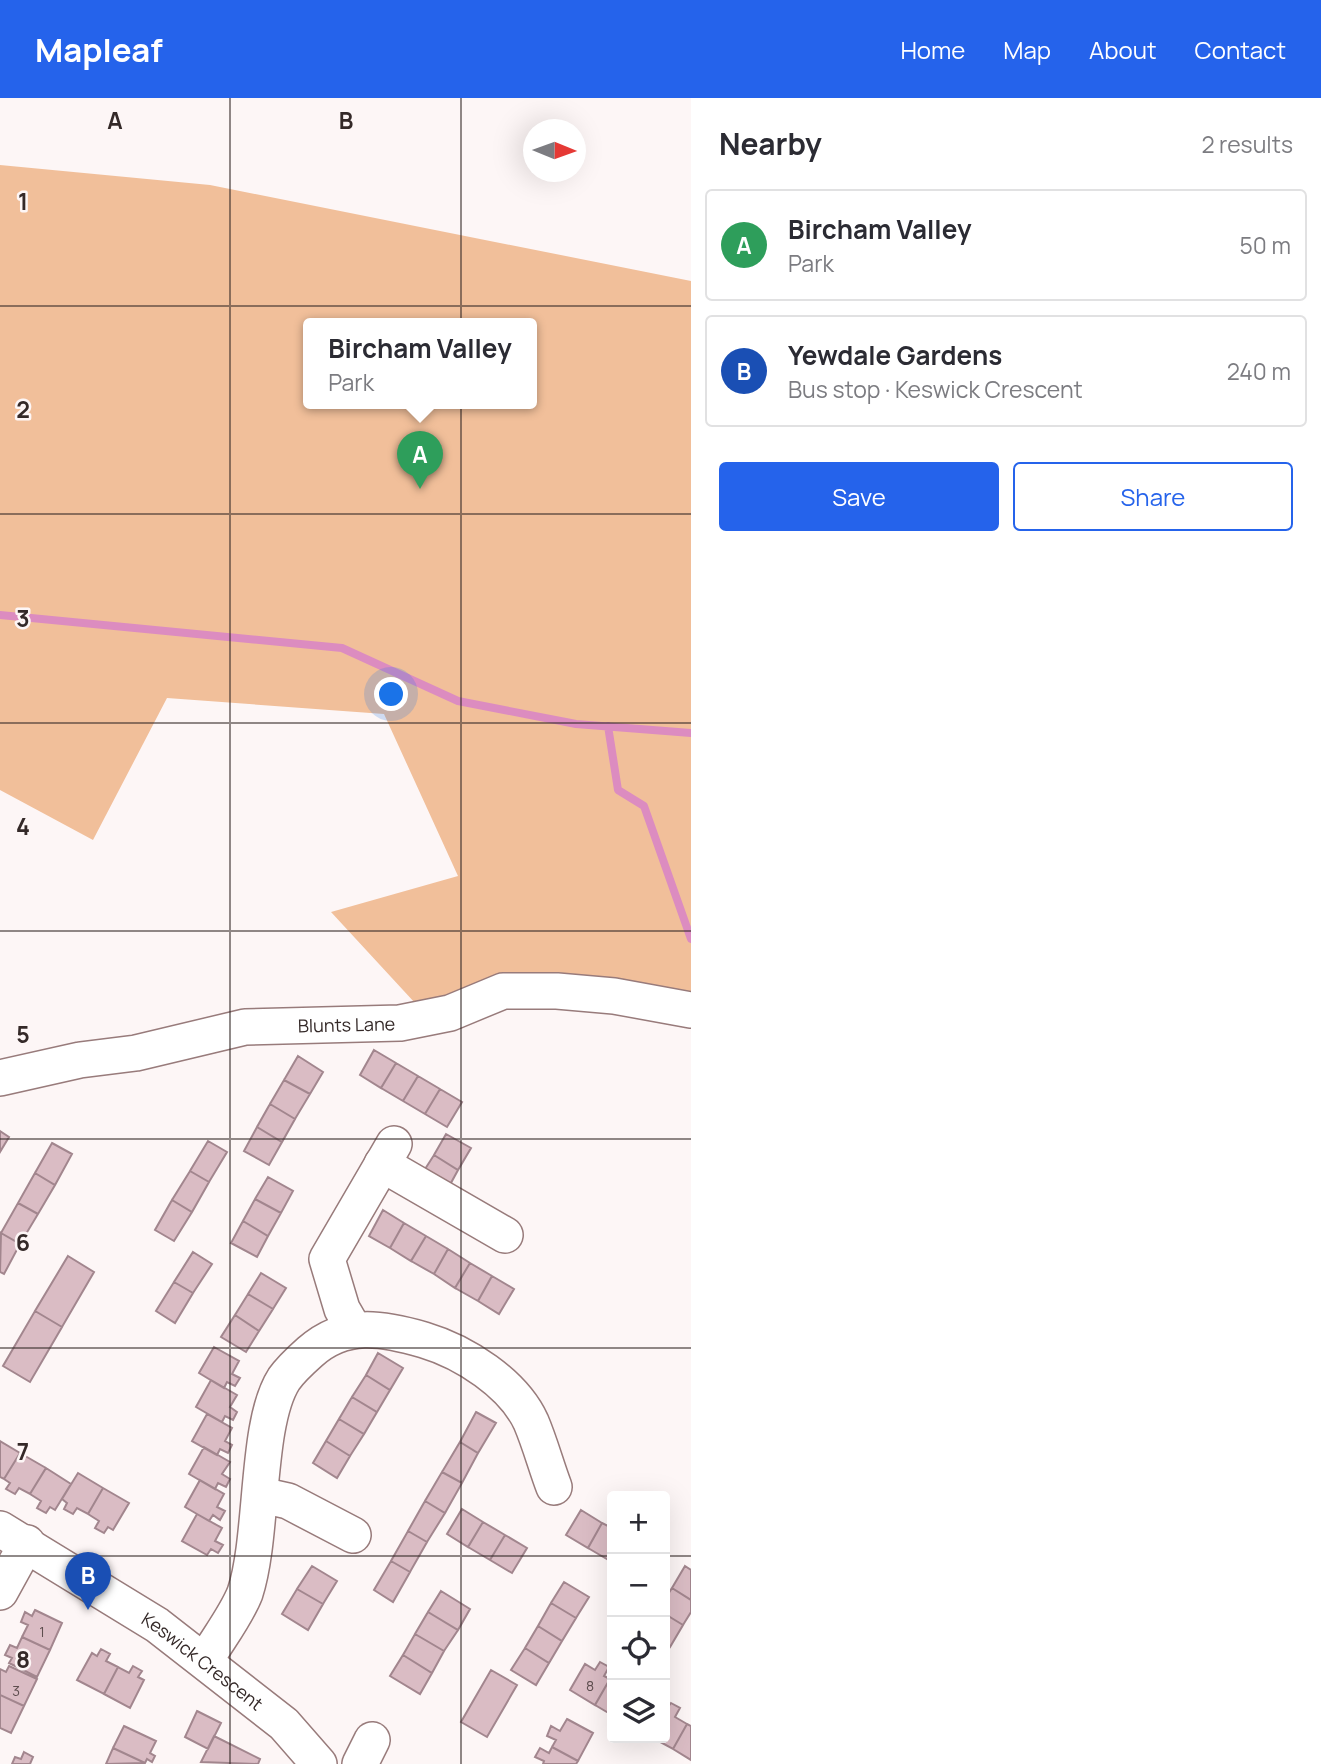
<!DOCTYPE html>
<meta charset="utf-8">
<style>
:root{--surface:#fff;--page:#f2f2f3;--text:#2b2b33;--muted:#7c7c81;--line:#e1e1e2;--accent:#2563eb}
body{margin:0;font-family:Manrope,sans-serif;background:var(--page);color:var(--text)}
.controls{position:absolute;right:21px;bottom:21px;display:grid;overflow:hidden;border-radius:7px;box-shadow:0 7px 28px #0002}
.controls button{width:63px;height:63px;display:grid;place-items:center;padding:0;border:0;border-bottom:2px solid var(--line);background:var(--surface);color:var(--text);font:35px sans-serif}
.compass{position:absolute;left:523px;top:21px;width:63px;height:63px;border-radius:50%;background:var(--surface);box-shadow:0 7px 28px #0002;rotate:91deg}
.you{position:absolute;left:392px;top:597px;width:24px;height:24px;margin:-18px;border:5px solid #fff;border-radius:50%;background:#1a73e8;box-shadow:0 0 0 10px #1a73e833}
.badge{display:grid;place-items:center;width:46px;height:46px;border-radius:50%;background:var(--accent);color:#fff;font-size:23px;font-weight:700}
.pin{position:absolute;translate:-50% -58px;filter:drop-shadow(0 2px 4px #0008)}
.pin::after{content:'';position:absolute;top:37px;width:24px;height:21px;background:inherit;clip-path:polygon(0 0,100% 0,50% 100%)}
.popup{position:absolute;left:303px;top:220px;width:234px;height:91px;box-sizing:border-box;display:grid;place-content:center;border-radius:7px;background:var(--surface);filter:drop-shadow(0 2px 5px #0005);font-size:23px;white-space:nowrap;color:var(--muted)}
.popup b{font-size:26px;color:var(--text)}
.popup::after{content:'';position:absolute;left:50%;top:100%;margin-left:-14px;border:14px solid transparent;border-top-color:var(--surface)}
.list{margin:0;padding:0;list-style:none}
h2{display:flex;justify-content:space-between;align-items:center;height:91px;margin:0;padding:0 28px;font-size:30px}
h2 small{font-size:23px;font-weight:400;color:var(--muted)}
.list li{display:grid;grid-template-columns:46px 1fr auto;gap:21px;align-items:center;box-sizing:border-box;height:112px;margin:0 14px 14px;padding:0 14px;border:2px solid var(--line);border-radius:7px}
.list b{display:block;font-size:26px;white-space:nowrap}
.list p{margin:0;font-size:23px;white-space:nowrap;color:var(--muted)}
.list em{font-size:23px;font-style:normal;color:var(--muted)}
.actions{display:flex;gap:14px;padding:21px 28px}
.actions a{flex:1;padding:16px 0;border:2px solid var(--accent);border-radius:7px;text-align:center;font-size:24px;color:var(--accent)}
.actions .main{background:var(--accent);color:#fff}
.icon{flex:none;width:38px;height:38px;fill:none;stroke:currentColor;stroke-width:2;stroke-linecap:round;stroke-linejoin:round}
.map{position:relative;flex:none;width:691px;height:1666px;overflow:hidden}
header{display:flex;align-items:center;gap:42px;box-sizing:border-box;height:98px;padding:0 35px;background:var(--accent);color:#fff}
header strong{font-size:33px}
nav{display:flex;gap:38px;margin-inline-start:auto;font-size:24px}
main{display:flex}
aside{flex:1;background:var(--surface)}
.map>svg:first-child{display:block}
</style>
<header>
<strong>Mapleaf</strong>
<nav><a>Home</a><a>Map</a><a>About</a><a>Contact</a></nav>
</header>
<main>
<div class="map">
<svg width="691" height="1666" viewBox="0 0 691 1666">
<rect width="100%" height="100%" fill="#fdf6f6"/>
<path fill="#f1bf9a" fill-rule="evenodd" d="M 0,67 L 210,87 L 691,183 L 691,910 L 415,905 L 331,814 L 458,778 L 384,616 L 167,600 L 93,742 L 0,692 ZM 308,225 L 532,225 L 532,305 L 308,305 Z"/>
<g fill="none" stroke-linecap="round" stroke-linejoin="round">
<path stroke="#dc8cc0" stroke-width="8" d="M 0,517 L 342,550 L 458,603 L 576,626 L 691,635
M 608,628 L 618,692 L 644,708 L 691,841"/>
</g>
<path fill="#dabcc4" stroke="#a2868e" stroke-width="2" d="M 374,952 L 396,965 L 381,990 L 360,977 Z
M 298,958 L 323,974 L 310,996 L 284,982 Z
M 396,965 L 418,978 L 403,1003 L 381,990 Z
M 418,978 L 440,991 L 425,1016 L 403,1003 Z
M 284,982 L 310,996 L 295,1021 L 270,1006 Z
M 440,991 L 462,1004 L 447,1029 L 425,1016 Z
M 270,1006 L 295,1021 L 282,1044 L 257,1029 Z
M 257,1029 L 282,1044 L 269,1067 L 244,1053 Z
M 0,1033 L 9,1039 L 0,1054 Z
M 446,1036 L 471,1050 L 458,1072 L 434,1057 Z
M 208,1043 L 227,1054 L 209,1084 L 190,1073 Z
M 52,1045 L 72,1056 L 55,1087 L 35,1075 Z
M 434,1057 L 458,1072 L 446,1094 L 420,1079 Z
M 190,1073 L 209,1084 L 192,1114 L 172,1102 Z
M 35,1075 L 55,1087 L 38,1116 L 18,1105 Z
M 268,1079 L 293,1093 L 281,1115 L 255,1101 Z
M 255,1101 L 281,1115 L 268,1138 L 243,1123 Z
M 172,1102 L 192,1114 L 174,1143 L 155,1132 Z
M 18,1105 L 38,1116 L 20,1146 L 1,1135 Z
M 383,1112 L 404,1125 L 390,1150 L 369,1138 Z
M 243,1123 L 268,1138 L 257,1159 L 231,1145 Z
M 404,1125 L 426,1138 L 411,1163 L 390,1150 Z
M 1,1135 L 20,1146 L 4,1176 L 0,1174 Z
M 426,1138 L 448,1151 L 434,1176 L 411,1163 Z
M 448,1151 L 470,1165 L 455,1190 L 434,1176 Z
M 193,1154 L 212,1166 L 193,1195 L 174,1184 Z
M 68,1158 L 94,1174 L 62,1229 L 35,1213 Z
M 470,1165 L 492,1178 L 478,1203 L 455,1190 Z
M 261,1175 L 286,1190 L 273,1211 L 248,1196 Z
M 492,1178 L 514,1191 L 499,1216 L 478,1203 Z
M 174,1184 L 193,1195 L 175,1225 L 156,1213 Z
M 248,1196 L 273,1211 L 259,1233 L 235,1217 Z
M 35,1213 L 62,1229 L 30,1284 L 3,1268 Z
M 235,1217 L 259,1233 L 246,1254 L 221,1239 Z
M 214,1249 L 239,1263 L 232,1276 L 240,1280 L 235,1288 L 227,1284 L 224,1290 L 199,1275 Z
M 378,1255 L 403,1270 L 390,1292 L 366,1277 Z
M 366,1277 L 390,1292 L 377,1314 L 352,1299 Z
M 211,1282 L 237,1297 L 230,1309 L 237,1314 L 233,1322 L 225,1318 L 222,1324 L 196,1309 Z
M 352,1299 L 377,1314 L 364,1336 L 339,1321 Z
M 476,1314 L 496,1325 L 478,1355 L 460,1344 Z
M 207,1316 L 232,1330 L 225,1343 L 232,1347 L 228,1355 L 220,1351 L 217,1357 L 192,1343 Z
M 339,1321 L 364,1336 L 350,1358 L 326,1343 Z
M 0,1343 L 20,1355 L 4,1381 L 0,1379 Z
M 326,1343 L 350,1358 L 337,1380 L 313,1365 Z
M 460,1344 L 478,1355 L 462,1385 L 442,1374 Z
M 204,1349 L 230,1364 L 222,1376 L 230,1381 L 226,1389 L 218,1385 L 215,1391 L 189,1376 Z
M 20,1355 L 46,1370 L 30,1396 L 19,1390 L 15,1396 L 6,1391 L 10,1385 L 4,1381 Z
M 46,1370 L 71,1386 L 55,1412 L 50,1409 L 46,1415 L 37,1410 L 41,1403 L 30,1396 Z
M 442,1374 L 462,1385 L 445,1415 L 425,1403 Z
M 78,1375 L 103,1390 L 88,1416 L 77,1410 L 73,1416 L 64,1411 L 67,1405 L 62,1401 Z
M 200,1382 L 224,1396 L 217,1409 L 225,1413 L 220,1422 L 213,1417 L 209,1423 L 185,1409 Z
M 103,1390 L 129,1405 L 113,1432 L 108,1429 L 104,1435 L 95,1430 L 99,1423 L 88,1416 Z
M 425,1403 L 445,1415 L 427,1444 L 408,1433 Z
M 462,1411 L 483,1424 L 468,1449 L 447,1436 Z
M 581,1412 L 602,1425 L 588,1450 L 566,1437 Z
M 197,1416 L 222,1430 L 215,1443 L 223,1447 L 218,1455 L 211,1451 L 207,1457 L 182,1443 Z
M 483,1424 L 505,1437 L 490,1462 L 468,1449 Z
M 602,1425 L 612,1430 L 612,1464 L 588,1450 Z
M 408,1433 L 427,1444 L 410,1474 L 391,1463 Z
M 505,1437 L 527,1450 L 512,1475 L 490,1462 Z
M 391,1463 L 410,1474 L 393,1504 L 374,1492 Z
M 312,1468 L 337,1483 L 323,1506 L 297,1491 Z
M 685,1468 L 691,1472 L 691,1502 L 672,1490 Z
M 564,1484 L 589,1499 L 576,1520 L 551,1505 Z
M 672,1490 L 691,1502 L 691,1514 L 683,1527 L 665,1516 L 665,1501 Z
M 297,1491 L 323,1506 L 308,1532 L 282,1516 Z
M 441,1493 L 470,1511 L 458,1532 L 428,1514 Z
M 551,1505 L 576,1520 L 562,1543 L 538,1528 Z
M 35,1512 L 62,1525 L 50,1552 L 22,1539 L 28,1527 L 21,1524 L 25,1514 L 32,1518 Z
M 428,1514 L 458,1532 L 444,1553 L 415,1536 Z
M 665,1516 L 683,1527 L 670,1549 L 665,1546 Z
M 538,1528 L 562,1543 L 549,1565 L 525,1550 Z
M 415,1536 L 444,1553 L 432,1575 L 403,1557 Z
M 22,1539 L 50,1552 L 37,1579 L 9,1565 L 12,1560 L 5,1557 L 10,1547 L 17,1550 Z
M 525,1550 L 549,1565 L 536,1587 L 511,1572 Z
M 101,1551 L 110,1556 L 106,1563 L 118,1569 L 104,1596 L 77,1582 L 92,1555 L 97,1558 Z
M 403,1557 L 432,1575 L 420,1596 L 390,1578 Z
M 600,1564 L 609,1569 L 604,1578 L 610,1581 L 595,1607 L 570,1592 L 585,1566 L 595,1572 Z
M 9,1568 L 37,1581 L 24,1608 L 0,1597 L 0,1571 L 6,1574 Z
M 133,1568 L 142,1573 L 138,1579 L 144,1582 L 130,1610 L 104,1596 L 118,1569 L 129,1575 Z
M 491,1572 L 517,1587 L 487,1639 L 461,1624 Z
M 610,1581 L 612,1583 L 612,1617 L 595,1607 Z
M 0,1597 L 24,1608 L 11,1635 L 0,1630 Z
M 671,1605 L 680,1610 L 675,1619 L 687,1626 L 673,1651 L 653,1640 L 665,1640 L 665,1613 Z
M 197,1613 L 221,1625 L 208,1651 L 185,1639 Z
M 567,1621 L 593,1635 L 578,1663 L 552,1649 L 556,1642 L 547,1638 L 551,1628 L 560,1633 Z
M 687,1626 L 691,1628 L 691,1662 L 673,1651 Z
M 124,1628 L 156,1643 L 150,1655 L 155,1658 L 152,1664 L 147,1661 L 145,1665 L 113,1650 Z
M 214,1638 L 260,1661 L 258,1666 L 201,1664 Z
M 552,1649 L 578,1663 L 576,1666 L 543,1666 L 544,1663 L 535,1659 L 540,1650 L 549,1655 Z
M 113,1650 L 145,1665 L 106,1666 Z
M 24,1654 L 33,1659 L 30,1666 L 12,1666 L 15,1659 L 21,1661 Z"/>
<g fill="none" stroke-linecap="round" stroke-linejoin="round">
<g stroke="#987b7b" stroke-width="38">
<g id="minor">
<path id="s1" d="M 0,980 L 80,962 L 136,955 L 245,929 L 400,925 L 450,915 L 503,893 L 557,893 L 614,898 L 691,912"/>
<path d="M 382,1066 L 505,1137"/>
<path d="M 353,1230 L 342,1211 L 327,1161 L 394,1046"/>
<path d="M 261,1397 L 288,1403 L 353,1437"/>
<path id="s2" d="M 0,1431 L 157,1527 L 284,1626 L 319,1666"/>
<path d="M 0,1494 L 27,1445"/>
<path d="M 205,1563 C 217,1542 236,1518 245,1495 C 264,1437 255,1326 284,1281 C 291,1271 301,1262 310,1254 C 345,1223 382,1230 424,1242 C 464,1254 513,1285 531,1324 C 540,1345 546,1368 554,1389"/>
<path d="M 360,1666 L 372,1642"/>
</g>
</g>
<use href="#minor" stroke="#fff" stroke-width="35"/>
</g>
<path fill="none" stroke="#342928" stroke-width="2" stroke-opacity="0.55" d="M 230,0 L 230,1666M 461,0 L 461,1666M 0,208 L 691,208M 0,416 L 691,416M 0,625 L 691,625M 0,833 L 691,833M 0,1041 L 691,1041M 0,1250 L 691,1250M 0,1458 L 612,1458M 665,1458 L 691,1458"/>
<g text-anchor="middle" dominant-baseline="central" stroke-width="5" stroke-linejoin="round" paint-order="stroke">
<g font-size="14" fill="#5e4e4f">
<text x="42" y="1533">1</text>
<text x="590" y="1587">8</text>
<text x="16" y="1592">3</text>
</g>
<g font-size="18" fill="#342928" stroke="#fdf6f6">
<text stroke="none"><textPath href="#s1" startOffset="352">Blunts Lane</textPath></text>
<text stroke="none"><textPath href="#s2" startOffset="242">Keswick Crescent</textPath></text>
</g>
</g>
<g font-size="23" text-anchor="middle" font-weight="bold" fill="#342928" stroke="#fdf6f6" stroke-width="5" stroke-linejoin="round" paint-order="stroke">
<text x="115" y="31">A</text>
<text x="346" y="31">B</text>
<text x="23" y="112">1</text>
<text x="23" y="320">2</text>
<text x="23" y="529">3</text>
<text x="23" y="737">4</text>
<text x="23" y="945">5</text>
<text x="23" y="1153">6</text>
<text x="23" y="1362">7</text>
<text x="23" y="1570">8</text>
</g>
</svg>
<div class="controls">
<button>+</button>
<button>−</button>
<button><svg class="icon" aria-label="locate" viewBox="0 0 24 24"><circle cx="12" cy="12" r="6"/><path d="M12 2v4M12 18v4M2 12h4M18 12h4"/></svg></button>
<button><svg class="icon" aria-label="layers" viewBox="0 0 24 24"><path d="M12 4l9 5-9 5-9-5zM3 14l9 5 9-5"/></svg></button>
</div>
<svg class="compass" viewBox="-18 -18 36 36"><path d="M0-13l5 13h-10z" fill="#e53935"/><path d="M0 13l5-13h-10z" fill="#7c7c81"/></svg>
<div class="you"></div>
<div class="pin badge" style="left:420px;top:391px;background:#2e9e5b">A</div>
<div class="popup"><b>Bircham Valley</b>Park</div>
<div class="pin badge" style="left:88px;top:1512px;background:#1a4fb4">B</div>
</div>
<aside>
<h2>Nearby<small>2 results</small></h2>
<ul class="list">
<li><span class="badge" style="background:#2e9e5b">A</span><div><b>Bircham Valley</b><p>Park</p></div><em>50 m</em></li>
<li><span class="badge" style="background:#1a4fb4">B</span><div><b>Yewdale Gardens</b><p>Bus stop · Keswick Crescent</p></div><em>240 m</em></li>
</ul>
<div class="actions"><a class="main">Save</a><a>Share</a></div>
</aside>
</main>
